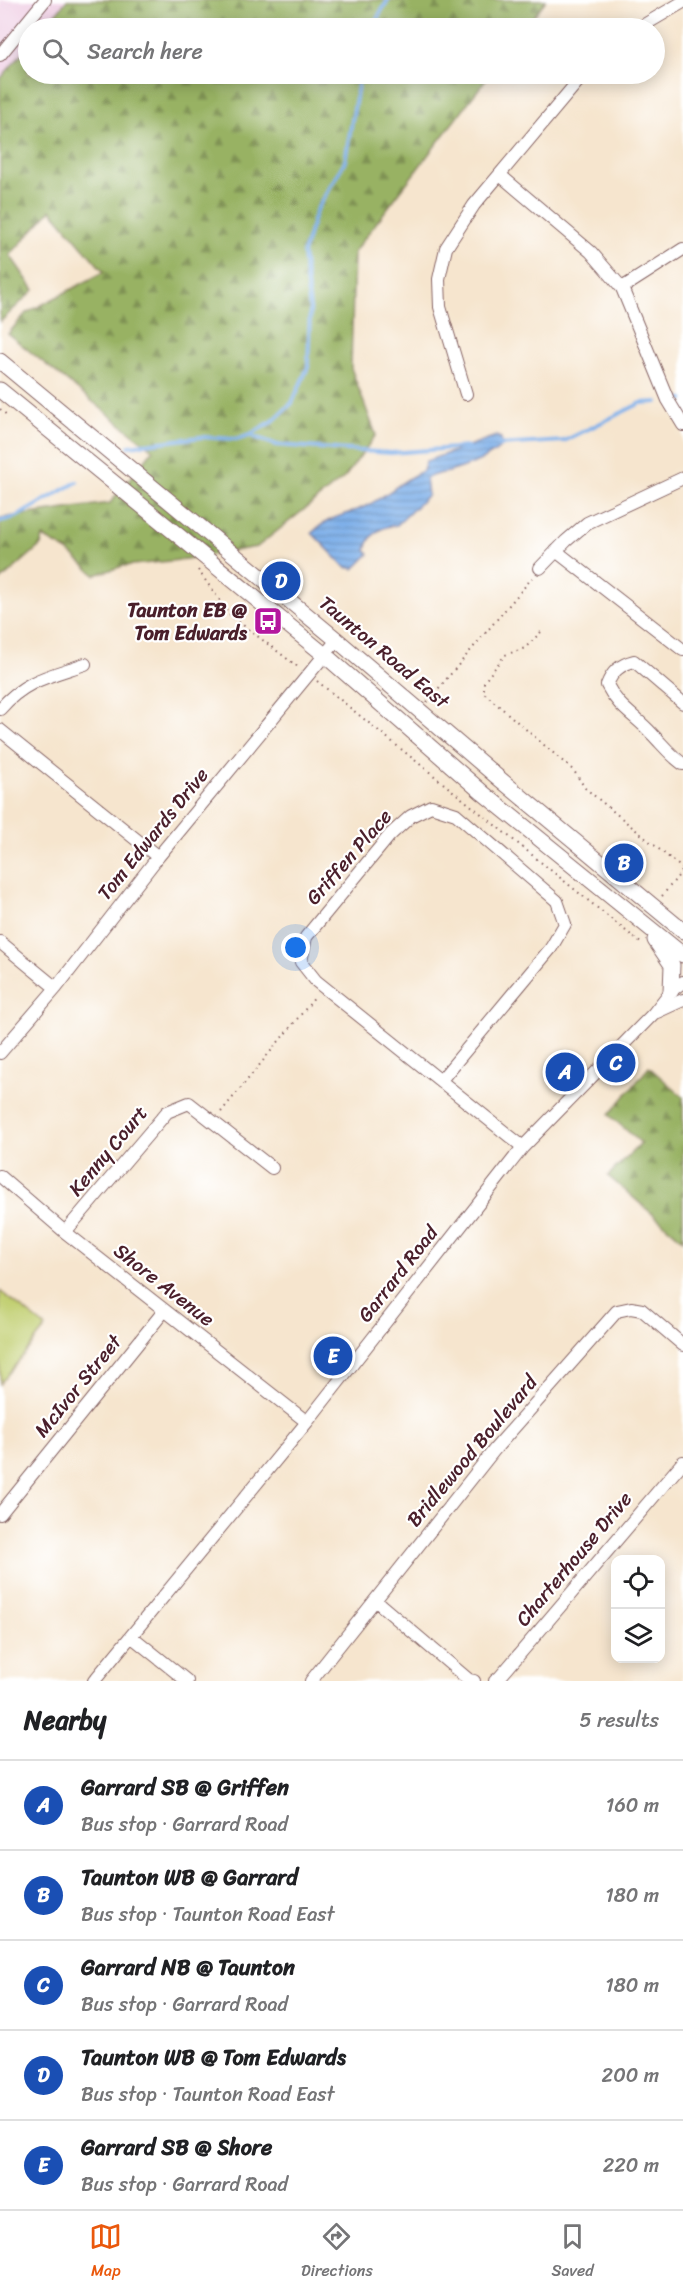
<!DOCTYPE html>
<meta charset="utf-8">
<style>
:root{--surface:#fff;--page:#f6f6f6;--text:#202124;--muted:#757577;--line:#e0e0e0;--accent:#ea580c}
body{margin:0;font-family:Sriracha,sans-serif;background:var(--page);color:var(--text)}
.controls{position:absolute;right:18px;bottom:18px;display:grid;overflow:hidden;border-radius:12px;box-shadow:0 3px 15px #0003}
.controls button{width:54px;height:54px;display:grid;place-items:center;padding:0;border:0;border-bottom:2px solid var(--line);background:var(--surface);color:var(--text);font:30px sans-serif}
.you{position:absolute;left:296px;top:948px;width:21px;height:21px;margin:-15px;border:4px solid #fff;border-radius:50%;background:#1a73e8;box-shadow:0 0 0 9px #1a73e833}
.badge{display:grid;place-items:center;width:39px;height:39px;border-radius:50%;background:var(--accent);color:#fff;font-size:20px;font-weight:700}
.pin{position:absolute;translate:-50% -50%;border:3px solid #fff;box-shadow:0 2px 6px #0006}
.list{margin:0;padding:0;list-style:none}
h2{display:flex;justify-content:space-between;align-items:center;height:78px;margin:0;padding:0 24px;font-size:26px}
h2 small{font-size:20px;font-weight:400;color:var(--muted)}
.list li{display:grid;grid-template-columns:39px 1fr auto;gap:18px;align-items:center;box-sizing:border-box;height:90px;padding:0 24px;border-top:2px solid var(--line)}
.list b{display:block;font-size:22px;white-space:nowrap}
.list p{margin:0;font-size:20px;white-space:nowrap;color:var(--muted)}
.list em{font-size:20px;font-style:normal;color:var(--muted)}
.icon{flex:none;width:33px;height:33px;fill:none;stroke:currentColor;stroke-width:2;stroke-linecap:round;stroke-linejoin:round}
.map{position:relative;flex:none;width:683px;height:1681px;overflow:hidden}
.search{position:absolute;background:var(--surface);box-shadow:0 3px 15px #0003;left:18px;right:18px;top:18px;height:66px;display:flex;align-items:center;gap:15px;box-sizing:border-box;padding:0 21px;border-radius:33px;color:var(--muted);font-size:22px}
.sheet{height:528px;background:var(--surface)}
nav{display:flex;justify-content:space-around;align-items:center;box-sizing:border-box;height:84px;border-top:2px solid var(--line);background:var(--surface);font-size:16px;color:var(--muted)}
nav a{display:grid;justify-items:center;gap:3px}
nav .on{color:var(--accent)}
.map>svg:first-child{display:block}
</style>
<div class="map">
<svg width="683" height="1681" viewBox="0 0 683 1681">
<defs>
<pattern id="forest-firs" width="22" height="20" patternUnits="userSpaceOnUse" patternTransform="scale(1.5)"><rect width="22" height="20" fill="#98b263"/><path d="M5 1l3.5 6h-7zM16 11l3.5 6h-7z" fill="#7e9052"/></pattern>
<pattern id="water-rules" width="6" height="5" patternUnits="userSpaceOnUse" patternTransform="scale(1.5)"><rect width="6" height="5" fill="#7dafe9"/><path d="M0 2.5h6" fill="none" stroke="#688ebd"/></pattern>
</defs>
<rect width="100%" height="100%" fill="#fff"/>
<filter id="ink" filterUnits="userSpaceOnUse"><feTurbulence type="fractalNoise" baseFrequency=".0167" numOctaves="2"/><feDisplacementMap in="SourceGraphic" scale="12" xChannelSelector="R" yChannelSelector="G"/><feConvolveMatrix kernelMatrix="1 2 1 2 8 2 1 2 1" color-interpolation-filters="sRGB"/></filter>
<filter id="wash" filterUnits="userSpaceOnUse"><feTurbulence type="fractalNoise" baseFrequency=".008" numOctaves="4" result="noise"/><feDisplacementMap in="SourceGraphic" scale="24" xChannelSelector="R" yChannelSelector="G"/><feGaussianBlur stdDeviation="1.35" result="paint"/><feColorMatrix in="noise" values="0 0 0 0 0 0 0 0 0 0 0 0 0 0 0 0 0 1.4 0 .05"/><feComposite in="paint" operator="in"/></filter>
<g filter="url(#wash)">
<rect width="100%" height="100%" fill="#f6e5ce"/>
<path fill="#f0d0e5" d="M 0,0 L 67,0 L 44,28 L 28,28 L 28,46 L 0,79 Z"/>
<path fill="url(#forest-firs)" stroke="#716847" stroke-width="1.5" d="M 67,0 L 546,0 L 525,28 L 44,28 Z
M 28,46 L 28,74 L 490,74 L 354,252 L 351,368 L 376,435 L 345,477 L 257,547 L 180,560 L 123,566 L 95,575 L 68,551 L 43,537 L 41,545 L 0,581 L 0,518 L 110,503 L 153,450 L 8,334 L 26,313 L 104,272 L 51,210 L 10,255 L 34,290 L 0,322 L 0,79 Z
M 649,1067 L 683,1097 L 683,1240 L 608,1176 L 641,1143 L 609,1115 Z"/>
<path fill="#c1cf71" stroke="#86774e" stroke-width="1.5" d="M 0,1291 L 46,1327 L 0,1384 Z"/>
<path fill="url(#water-rules)" stroke="#64678a" stroke-width="1.5" d="M 496,436 L 501,438 L 502,446 C 489,459 466,467 449,472 C 439,474 435,473 426,479 L 428,495 L 397,525 C 382,526 369,534 366,550 L 369,554 L 354,569 L 345,567 L 312,533 C 330,515 345,516 366,506 C 386,497 404,478 423,471 L 426,461 Z"/>
<g fill="none" stroke-linecap="round" stroke-linejoin="round">
<path stroke="#7dafe9" stroke-width="4" d="M 374,28 L 379,15 L 388,0
M 679,399 L 683,399
M 249,435 L 277,445 L 391,453 L 468,447
M 499,445 L 564,441 L 641,403 L 657,402
M 129,446 L 201,437 L 236,439 L 249,435 L 273,421 L 292,403 L 308,367 L 310,309 L 303,253 L 316,211 L 345,161 L 360,74
M 0,521 L 16,517 L 77,482"/>
</g>
</g>
<g filter="url(#ink)">
<g fill="none" stroke-linecap="round" stroke-linejoin="round">
<g stroke="#866464" stroke-width="14">
<path id="minor" d="M 639,28 L 683,2
M 0,55 L 45,0
M 500,175 L 591,252 L 622,288 L 668,400 L 683,425
M 622,288 L 683,249
M 466,394 L 440,307 L 439,279 L 446,248 L 474,205 L 584,74
M 556,551 L 683,650
M 540,568 L 566,541 L 587,523 L 683,478
M 683,703 L 634,661 C 619,665 612,672 607,685 C 619,709 635,715 652,734 C 663,745 670,755 683,764
M 0,709 C 25,680 50,676 85,664
M 0,730 L 158,857
M 0,942 L 56,988
M 657,1012 L 683,1000
M 0,1053 L 56,988 L 158,857 L 337,640
M 441,1080 L 551,948 L 565,924 L 557,901 L 456,814 L 431,806 L 411,816 L 390,835 L 306,937 L 301,962 L 316,981 L 523,1147
M 0,1176 L 65,1232 L 307,1422
M 65,1232 L 167,1112 L 189,1103 L 272,1168
M 0,1514 L 164,1311
M 376,1601 L 469,1680 L 474,1681
M 131,1636 L 187,1681
M 94,1681 L 307,1422 L 523,1147 L 653,1014 L 671,991 L 683,982
M 311,1681 L 495,1449 L 617,1311 L 631,1308 L 642,1310 L 683,1345
M 495,1681 L 500,1677 L 683,1462"/>
</g>
<g stroke="#866464" stroke-width="17">
<path id="major" d="M 0,361 L 337,640 L 495,775 L 683,931
M 0,390 L 326,656 L 483,793 L 683,955
M 655,940 L 672,965 L 671,991"/>
</g>
<path stroke="#866464" stroke-width="2" stroke-dasharray="1.5 4.5" stroke-linecap="butt" d="M 0,409 L 9,417
M 198,570 L 231,616 L 298,667
M 541,632 L 525,648 L 505,655 L 484,682 L 484,693 L 574,771 L 585,788 L 683,869
M 317,681 L 642,944
M 427,702 L 532,578
M 662,896 L 683,870
M 221,1112 L 316,996"/>
<use href="#minor" stroke="#fff" stroke-width="12"/>
<use href="#major" stroke="#fff" stroke-width="15"/>
</g>
</g>
<defs>
<g id="bus-square" transform="scale(1.5)"><rect x="-9" y="-9" width="18" height="18" rx="4" fill="#b5179e" stroke="#fff"/><path d="M-5-6H5V4H4V6H2V4H-2V6H-4V4H-5ZM-3.5-4V0h7V-4ZM-3.5 1.2v1.5H-2V1.2ZM2 1.2v1.5H3.5V1.2Z" fill="#fff"/></g>
</defs>
<g fill-rule="evenodd">
<use href="#bus-square" x="268" y="621"/>
</g>
<g text-anchor="middle" dominant-baseline="central" stroke-width="4.5" stroke-linejoin="round" paint-order="stroke">
<g font-size="20" font-weight="bold" fill="#4a1f2b" stroke="#fff" text-anchor="end">
<text x="247" y="610">Taunton EB @<tspan x="247" dy="23">Tom Edwards</tspan></text>
</g>
<g font-size="20" fill="#4a1f2b" stroke="#fff">
<text transform="translate(384 652) rotate(40)">Taunton Road East</text>
<text transform="translate(153 834) rotate(-51)">Tom Edwards Drive</text>
<text transform="translate(349 857) rotate(-49)">Griffen Place</text>
<text transform="translate(108 1151) rotate(-50)">Kenny Court</text>
<text transform="translate(398 1274) rotate(-52)">Garrard Road</text>
<text transform="translate(164 1285) rotate(38)">Shore Avenue</text>
<text transform="translate(78 1386) rotate(-51)">McIvor Street</text>
<text transform="translate(472 1451) rotate(-50)">Bridlewood Boulevard</text>
<text transform="translate(574 1559) rotate(-50)">Charterhouse Drive</text>
</g>
</g>
</svg>
<div class="controls">
<button><svg class="icon" aria-label="locate" viewBox="0 0 24 24"><circle cx="12" cy="12" r="6"/><path d="M12 2v4M12 18v4M2 12h4M18 12h4"/></svg></button>
<button><svg class="icon" aria-label="layers" viewBox="0 0 24 24"><path d="M12 4l9 5-9 5-9-5zM3 14l9 5 9-5"/></svg></button>
</div>
<div class="you"></div>
<div class="pin badge" style="left:565px;top:1072px;background:#1a4fb4">A</div>
<div class="pin badge" style="left:624px;top:863px;background:#1a4fb4">B</div>
<div class="pin badge" style="left:616px;top:1063px;background:#1a4fb4">C</div>
<div class="pin badge" style="left:281px;top:581px;background:#1a4fb4">D</div>
<div class="pin badge" style="left:333px;top:1356px;background:#1a4fb4">E</div>
<div class="search"><svg class="icon" aria-label="search" viewBox="0 0 24 24"><circle cx="10" cy="10" r="6"/><path d="M15 15l6 6"/></svg>Search here</div>
</div>
<section class="sheet">
<h2>Nearby<small>5 results</small></h2>
<ul class="list">
<li><span class="badge" style="background:#1a4fb4">A</span><div><b>Garrard SB @ Griffen</b><p>Bus stop · Garrard Road</p></div><em>160 m</em></li>
<li><span class="badge" style="background:#1a4fb4">B</span><div><b>Taunton WB @ Garrard</b><p>Bus stop · Taunton Road East</p></div><em>180 m</em></li>
<li><span class="badge" style="background:#1a4fb4">C</span><div><b>Garrard NB @ Taunton</b><p>Bus stop · Garrard Road</p></div><em>180 m</em></li>
<li><span class="badge" style="background:#1a4fb4">D</span><div><b>Taunton WB @ Tom Edwards</b><p>Bus stop · Taunton Road East</p></div><em>200 m</em></li>
<li><span class="badge" style="background:#1a4fb4">E</span><div><b>Garrard SB @ Shore</b><p>Bus stop · Garrard Road</p></div><em>220 m</em></li>
</ul>
</section>
<nav>
<a class="on"><svg class="icon" aria-label="map" viewBox="0 0 24 24"><path d="M3 6l6-2 6 2 6-2v14l-6 2-6-2-6 2zM9 4v14M15 6v14"/></svg>Map</a>
<a><svg class="icon" aria-label="directions" viewBox="0 0 24 24"><path d="M12 3l9 9-9 9-9-9zM9 14v-3h6M13 9l2 2-2 2"/></svg>Directions</a>
<a><svg class="icon" aria-label="saved" viewBox="0 0 24 24"><path d="M7 4h10v16l-5-4-5 4z"/></svg>Saved</a>
</nav>
